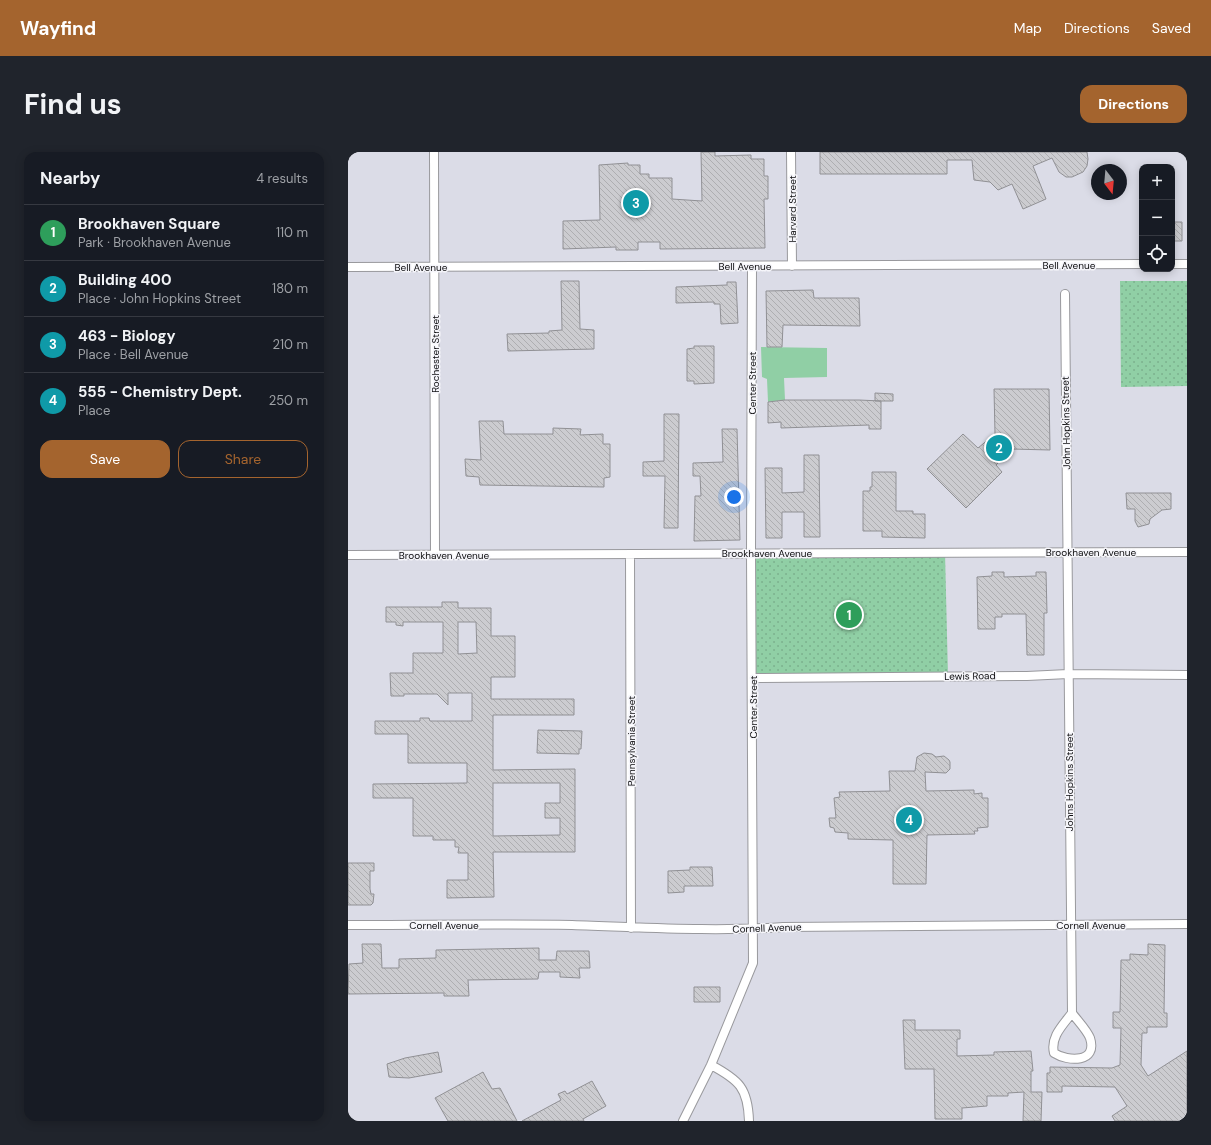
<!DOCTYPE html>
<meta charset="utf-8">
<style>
:root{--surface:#171b24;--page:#20242c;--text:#f1f3f6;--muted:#9ea1a6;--line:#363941;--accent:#a4642e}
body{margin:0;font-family:"DM Sans",sans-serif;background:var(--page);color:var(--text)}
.controls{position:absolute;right:12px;top:12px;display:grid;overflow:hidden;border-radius:8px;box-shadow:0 2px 10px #0003}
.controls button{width:36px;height:36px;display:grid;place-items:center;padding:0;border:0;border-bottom:1px solid var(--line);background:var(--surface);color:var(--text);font:20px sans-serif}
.compass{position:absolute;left:743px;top:12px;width:36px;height:36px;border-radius:50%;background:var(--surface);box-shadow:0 2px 10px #0003;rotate:164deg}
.you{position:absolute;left:386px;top:345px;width:14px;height:14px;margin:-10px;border:3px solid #fff;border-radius:50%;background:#1a73e8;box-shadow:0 0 0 6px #1a73e833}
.badge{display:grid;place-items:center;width:26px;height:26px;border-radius:50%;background:var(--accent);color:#fff;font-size:13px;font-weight:700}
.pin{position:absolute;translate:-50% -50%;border:2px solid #fff;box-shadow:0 1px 4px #0006}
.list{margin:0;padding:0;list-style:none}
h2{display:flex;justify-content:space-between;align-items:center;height:52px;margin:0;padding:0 16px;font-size:17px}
h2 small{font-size:13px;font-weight:400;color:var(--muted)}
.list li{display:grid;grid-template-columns:26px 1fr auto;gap:12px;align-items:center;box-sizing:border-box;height:56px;padding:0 16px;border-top:1px solid var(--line)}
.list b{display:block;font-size:15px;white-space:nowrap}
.list p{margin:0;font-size:13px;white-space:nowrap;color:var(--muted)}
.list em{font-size:13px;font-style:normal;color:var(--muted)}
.actions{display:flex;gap:8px;padding:12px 16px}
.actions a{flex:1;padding:9px 0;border:1px solid var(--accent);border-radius:12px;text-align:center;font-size:14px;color:var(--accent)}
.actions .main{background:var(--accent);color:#fff}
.icon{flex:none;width:22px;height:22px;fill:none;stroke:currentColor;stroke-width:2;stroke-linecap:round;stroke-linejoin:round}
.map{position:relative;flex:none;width:839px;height:969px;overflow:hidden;border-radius:12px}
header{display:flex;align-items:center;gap:24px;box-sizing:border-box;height:56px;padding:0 20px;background:var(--accent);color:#fff}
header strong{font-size:19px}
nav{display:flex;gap:22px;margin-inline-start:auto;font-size:14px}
.intro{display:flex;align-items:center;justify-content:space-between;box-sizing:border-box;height:96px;padding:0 24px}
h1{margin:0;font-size:28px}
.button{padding:10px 18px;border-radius:12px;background:var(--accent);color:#fff;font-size:14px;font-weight:700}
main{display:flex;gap:24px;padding:0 24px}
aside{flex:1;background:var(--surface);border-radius:12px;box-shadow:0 2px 10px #0003}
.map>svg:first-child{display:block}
</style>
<header>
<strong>Wayfind</strong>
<nav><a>Map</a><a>Directions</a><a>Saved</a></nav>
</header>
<div class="intro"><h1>Find us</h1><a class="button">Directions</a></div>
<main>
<aside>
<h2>Nearby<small>4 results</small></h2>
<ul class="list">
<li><span class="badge" style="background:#2e9e5b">1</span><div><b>Brookhaven Square</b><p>Park · Brookhaven Avenue</p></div><em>110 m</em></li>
<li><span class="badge" style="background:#0f9aa8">2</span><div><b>Building 400</b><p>Place · John Hopkins Street</p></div><em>180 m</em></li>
<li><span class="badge" style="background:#0f9aa8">3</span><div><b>463 - Biology</b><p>Place · Bell Avenue</p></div><em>210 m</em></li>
<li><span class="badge" style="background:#0f9aa8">4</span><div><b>555 - Chemistry Dept.</b><p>Place</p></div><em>250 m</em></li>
</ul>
<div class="actions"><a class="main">Save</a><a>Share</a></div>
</aside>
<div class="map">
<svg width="839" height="969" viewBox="0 0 839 969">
<defs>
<pattern id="park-dots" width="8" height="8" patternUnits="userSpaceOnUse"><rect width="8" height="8" fill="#90cfa5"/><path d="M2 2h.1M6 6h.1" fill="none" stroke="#7bb18d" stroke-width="1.8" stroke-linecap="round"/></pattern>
<pattern id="building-back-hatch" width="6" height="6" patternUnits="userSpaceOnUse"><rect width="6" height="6" fill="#ccccd0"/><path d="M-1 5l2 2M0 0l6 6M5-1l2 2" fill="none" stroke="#aeaeb1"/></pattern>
</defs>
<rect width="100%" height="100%" fill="#e8e8ec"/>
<path fill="#dbdce7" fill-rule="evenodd" d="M 0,0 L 839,0 L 839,969 L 0,969 ZM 794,15 L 824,15 L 824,117 L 794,117 ZM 749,18 L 773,18 L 773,42 L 749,42 Z"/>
<path fill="#90cfa5" d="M 413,195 L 479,196 L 479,225 L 436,226 L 437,248 L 420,250 L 419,227 L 414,225 Z"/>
<path fill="url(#park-dots)" d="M 772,129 L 839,129 L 839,234 L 773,235 Z
M 597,400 L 600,524 L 405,526 L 403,401 Z"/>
<path fill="url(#building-back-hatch)" stroke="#909094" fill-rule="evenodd" d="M 353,0 L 367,0 L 367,4 L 403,3 L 403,7 L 416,7 L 416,24 L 420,24 L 420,47 L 416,47 L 417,96 L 312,97 L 312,90 L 290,90 L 290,98 L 268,98 L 268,95 L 215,97 L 215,69 L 252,68 L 251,13 L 280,11 L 280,13 L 292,13 L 292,22 L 301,22 L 301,26 L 324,26 L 324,47 L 354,49 Z
M 472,0 L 739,0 L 740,7 L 739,14 L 735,20 L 724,25 L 718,25 L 711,20 L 704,6 L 685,14 L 698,47 L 675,57 L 664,32 L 650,38 L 642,30 L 626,28 L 624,8 L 599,8 L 599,22 L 472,22 Z
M 824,70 L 834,70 L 834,89 L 824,89 Z
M 213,129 L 231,129 L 232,177 L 246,178 L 246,197 L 160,199 L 159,182 L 201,181 L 201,179 L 214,178 Z
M 379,130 L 388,130 L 390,171 L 373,172 L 372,152 L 366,152 L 366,150 L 328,151 L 328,135 L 379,133 Z
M 465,138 L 466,146 L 511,146 L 512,174 L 435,173 L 434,195 L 419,195 L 418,139 Z
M 346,194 L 366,194 L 366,231 L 346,232 L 346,229 L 339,229 L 339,197 L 346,196 Z
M 646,237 L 701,237 L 702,298 L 663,297 L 648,313 L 654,320 L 618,356 L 579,317 L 615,282 L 630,296 L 647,282 Z
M 527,241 L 545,242 L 545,249 L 527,249 Z
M 437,248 L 511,248 L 533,249 L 533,277 L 521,277 L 521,273 L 433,276 L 433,270 L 420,271 L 420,250 Z
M 316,262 L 331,262 L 330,376 L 316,376 L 317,324 L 295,324 L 295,310 L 316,309 Z
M 131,269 L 155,269 L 156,282 L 205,282 L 205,276 L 233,277 L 232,283 L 255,282 L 255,292 L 262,292 L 262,325 L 256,326 L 256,335 L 132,333 L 131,325 L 118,324 L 117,307 L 133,308 Z
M 374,277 L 389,277 L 392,388 L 346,389 L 347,344 L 353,344 L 352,324 L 345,324 L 345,311 L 375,310 Z
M 456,303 L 471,303 L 472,385 L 456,385 L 456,360 L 434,360 L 434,386 L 418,386 L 417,316 L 434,316 L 434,341 L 456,340 Z
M 524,320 L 548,320 L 548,359 L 565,359 L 565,362 L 577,362 L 577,386 L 534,385 L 534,379 L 515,379 L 515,339 L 522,339 L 522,335 L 524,335 Z
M 778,341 L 823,341 L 823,357 L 814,358 L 802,367 L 801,372 L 790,375 L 787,369 L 787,357 L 779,357 Z
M 644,420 L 656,420 L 656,425 L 688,424 L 688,420 L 698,420 L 699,461 L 696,461 L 696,503 L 679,503 L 678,462 L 654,462 L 654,465 L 647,465 L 647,477 L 630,477 L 629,425 L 644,424 Z
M 94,450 L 110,450 L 110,456 L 143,456 L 143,484 L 167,484 L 167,525 L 143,525 L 143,547 L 226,547 L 226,563 L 145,563 L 145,618 L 227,617 L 227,700 L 145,700 L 146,745 L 99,746 L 99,728 L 120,728 L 120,701 L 110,701 L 111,695 L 107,695 L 107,688 L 85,688 L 85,684 L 65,684 L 65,646 L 25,646 L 25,632 L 119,631 L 119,611 L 60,611 L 60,582 L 27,582 L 27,569 L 72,569 L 72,566 L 81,566 L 82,569 L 124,569 L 124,541 L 100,541 L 100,553 L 89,542 L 56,542 L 56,544 L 43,544 L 42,521 L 65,521 L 65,501 L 95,501 L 95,470 L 55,470 L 55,474 L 48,473 L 48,470 L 38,470 L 38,455 L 94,455 ZM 110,470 L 128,470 L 129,501 L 110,502 ZM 145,631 L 212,631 L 212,651 L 197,651 L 197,666 L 212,666 L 212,683 L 145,684 Z
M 190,578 L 234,579 L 233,597 L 231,597 L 231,602 L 189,601 Z
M 576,601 L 584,602 L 588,605 L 596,604 L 601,608 L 602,610 L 602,617 L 598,621 L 577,620 L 578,639 L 626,638 L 626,642 L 634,641 L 634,646 L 640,646 L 640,675 L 629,676 L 630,679 L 626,679 L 627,682 L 579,683 L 578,732 L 545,732 L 545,688 L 500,687 L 500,681 L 487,680 L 486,676 L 482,675 L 481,666 L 488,666 L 486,646 L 492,645 L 491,640 L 542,639 L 541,619 L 567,619 L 569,605 Z
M 0,711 L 26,711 L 26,719 L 22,719 L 22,737 L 23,742 L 26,742 L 25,751 L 23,753 L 0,753 Z
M 342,715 L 364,715 L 365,734 L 336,734 L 336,740 L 320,741 L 320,719 L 342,718 Z
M 14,792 L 33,792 L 34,816 L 51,816 L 51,807 L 88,806 L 88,798 L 191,796 L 191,808 L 208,808 L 209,799 L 241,799 L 242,816 L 231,816 L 232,826 L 212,825 L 212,820 L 191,820 L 190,827 L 120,828 L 121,844 L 96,844 L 96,841 L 0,842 L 1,812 L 15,811 Z
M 800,792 L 817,793 L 816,861 L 819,861 L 819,875 L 799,875 L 799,881 L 794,881 L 793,913 L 800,924 L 839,899 L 839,969 L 767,969 L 764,964 L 779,954 L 767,935 L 714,934 L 714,940 L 699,940 L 699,921 L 702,921 L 702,915 L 764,916 L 772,913 L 773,876 L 765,876 L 765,860 L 772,860 L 773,808 L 782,808 L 782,802 L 800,803 Z
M 346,835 L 372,835 L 372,850 L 346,850 Z
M 555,868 L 567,868 L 567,878 L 612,878 L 612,887 L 609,887 L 609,904 L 646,903 L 646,900 L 683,899 L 685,919 L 683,919 L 683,940 L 694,940 L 693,969 L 675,969 L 676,940 L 660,941 L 660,944 L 639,944 L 639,954 L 614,956 L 614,967 L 587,967 L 586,917 L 557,917 Z
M 90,900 L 94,920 L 61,926 L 41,925 L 39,912 L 57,906 Z
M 135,920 L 144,937 L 152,936 L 169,969 L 100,969 L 87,946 Z
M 244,929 L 258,954 L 235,967 L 236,969 L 174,969 L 213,948 L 210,942 L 217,939 L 219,942 Z"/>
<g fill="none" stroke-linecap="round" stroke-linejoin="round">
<g stroke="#99999d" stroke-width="10">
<path id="minor" d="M 86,0 L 87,403
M 443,0 L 444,114
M 824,112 L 839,112
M 0,115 L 794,112
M 717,142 L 724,861 C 729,868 739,878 742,886 C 750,911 720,910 706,901 C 702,885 715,873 724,861
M 282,402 L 283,776
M 0,403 L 839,400
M 405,526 L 679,524 L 720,522 L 839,523
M 0,773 C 75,773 149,772 224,773 C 294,775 364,780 435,775 L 839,772
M 363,913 C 391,928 400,936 401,969
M 335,969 L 363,913 L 405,811 L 403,401 L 404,114"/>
</g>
<use href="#minor" stroke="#fff" stroke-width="8"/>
</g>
<g text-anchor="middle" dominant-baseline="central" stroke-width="3" stroke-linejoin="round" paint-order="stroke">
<g font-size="10" fill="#0c0c0e" stroke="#f5f5fa">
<text transform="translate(444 57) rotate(-90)">Harvard Street</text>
<text x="721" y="113">Bell Avenue</text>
<text x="397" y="114">Bell Avenue</text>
<text x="73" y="115">Bell Avenue</text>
<text transform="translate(87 202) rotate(-90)">Rochester Street</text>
<text transform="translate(404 231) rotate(-90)">Center Street</text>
<text transform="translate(718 271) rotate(-91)">John Hopkins Street</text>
<text x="743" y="400">Brookhaven Avenue</text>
<text x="419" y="401">Brookhaven Avenue</text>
<text x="96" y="403">Brookhaven Avenue</text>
<text transform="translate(622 524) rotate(-1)">Lewis Road</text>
<text transform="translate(405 555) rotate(-90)">Center Street</text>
<text transform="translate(283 589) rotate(-90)">Pennsylvania Street</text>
<text transform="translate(721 630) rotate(-90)">Johns Hopkins Street</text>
<text x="96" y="773">Cornell Avenue</text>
<text x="743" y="773">Cornell Avenue</text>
<text transform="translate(419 776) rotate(-2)">Cornell Avenue</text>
</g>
</g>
</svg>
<div class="controls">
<button>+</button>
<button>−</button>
<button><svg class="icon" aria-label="locate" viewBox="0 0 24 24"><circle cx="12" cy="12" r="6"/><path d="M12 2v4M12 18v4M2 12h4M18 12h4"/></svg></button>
</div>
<svg class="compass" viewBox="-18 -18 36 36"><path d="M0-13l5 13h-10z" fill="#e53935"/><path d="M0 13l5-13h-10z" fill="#9ea1a6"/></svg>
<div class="you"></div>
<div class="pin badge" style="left:501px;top:463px;background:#2e9e5b">1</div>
<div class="pin badge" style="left:651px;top:296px;background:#0f9aa8">2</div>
<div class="pin badge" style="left:288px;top:51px;background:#0f9aa8">3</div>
<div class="pin badge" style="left:561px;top:668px;background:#0f9aa8">4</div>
</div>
</main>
